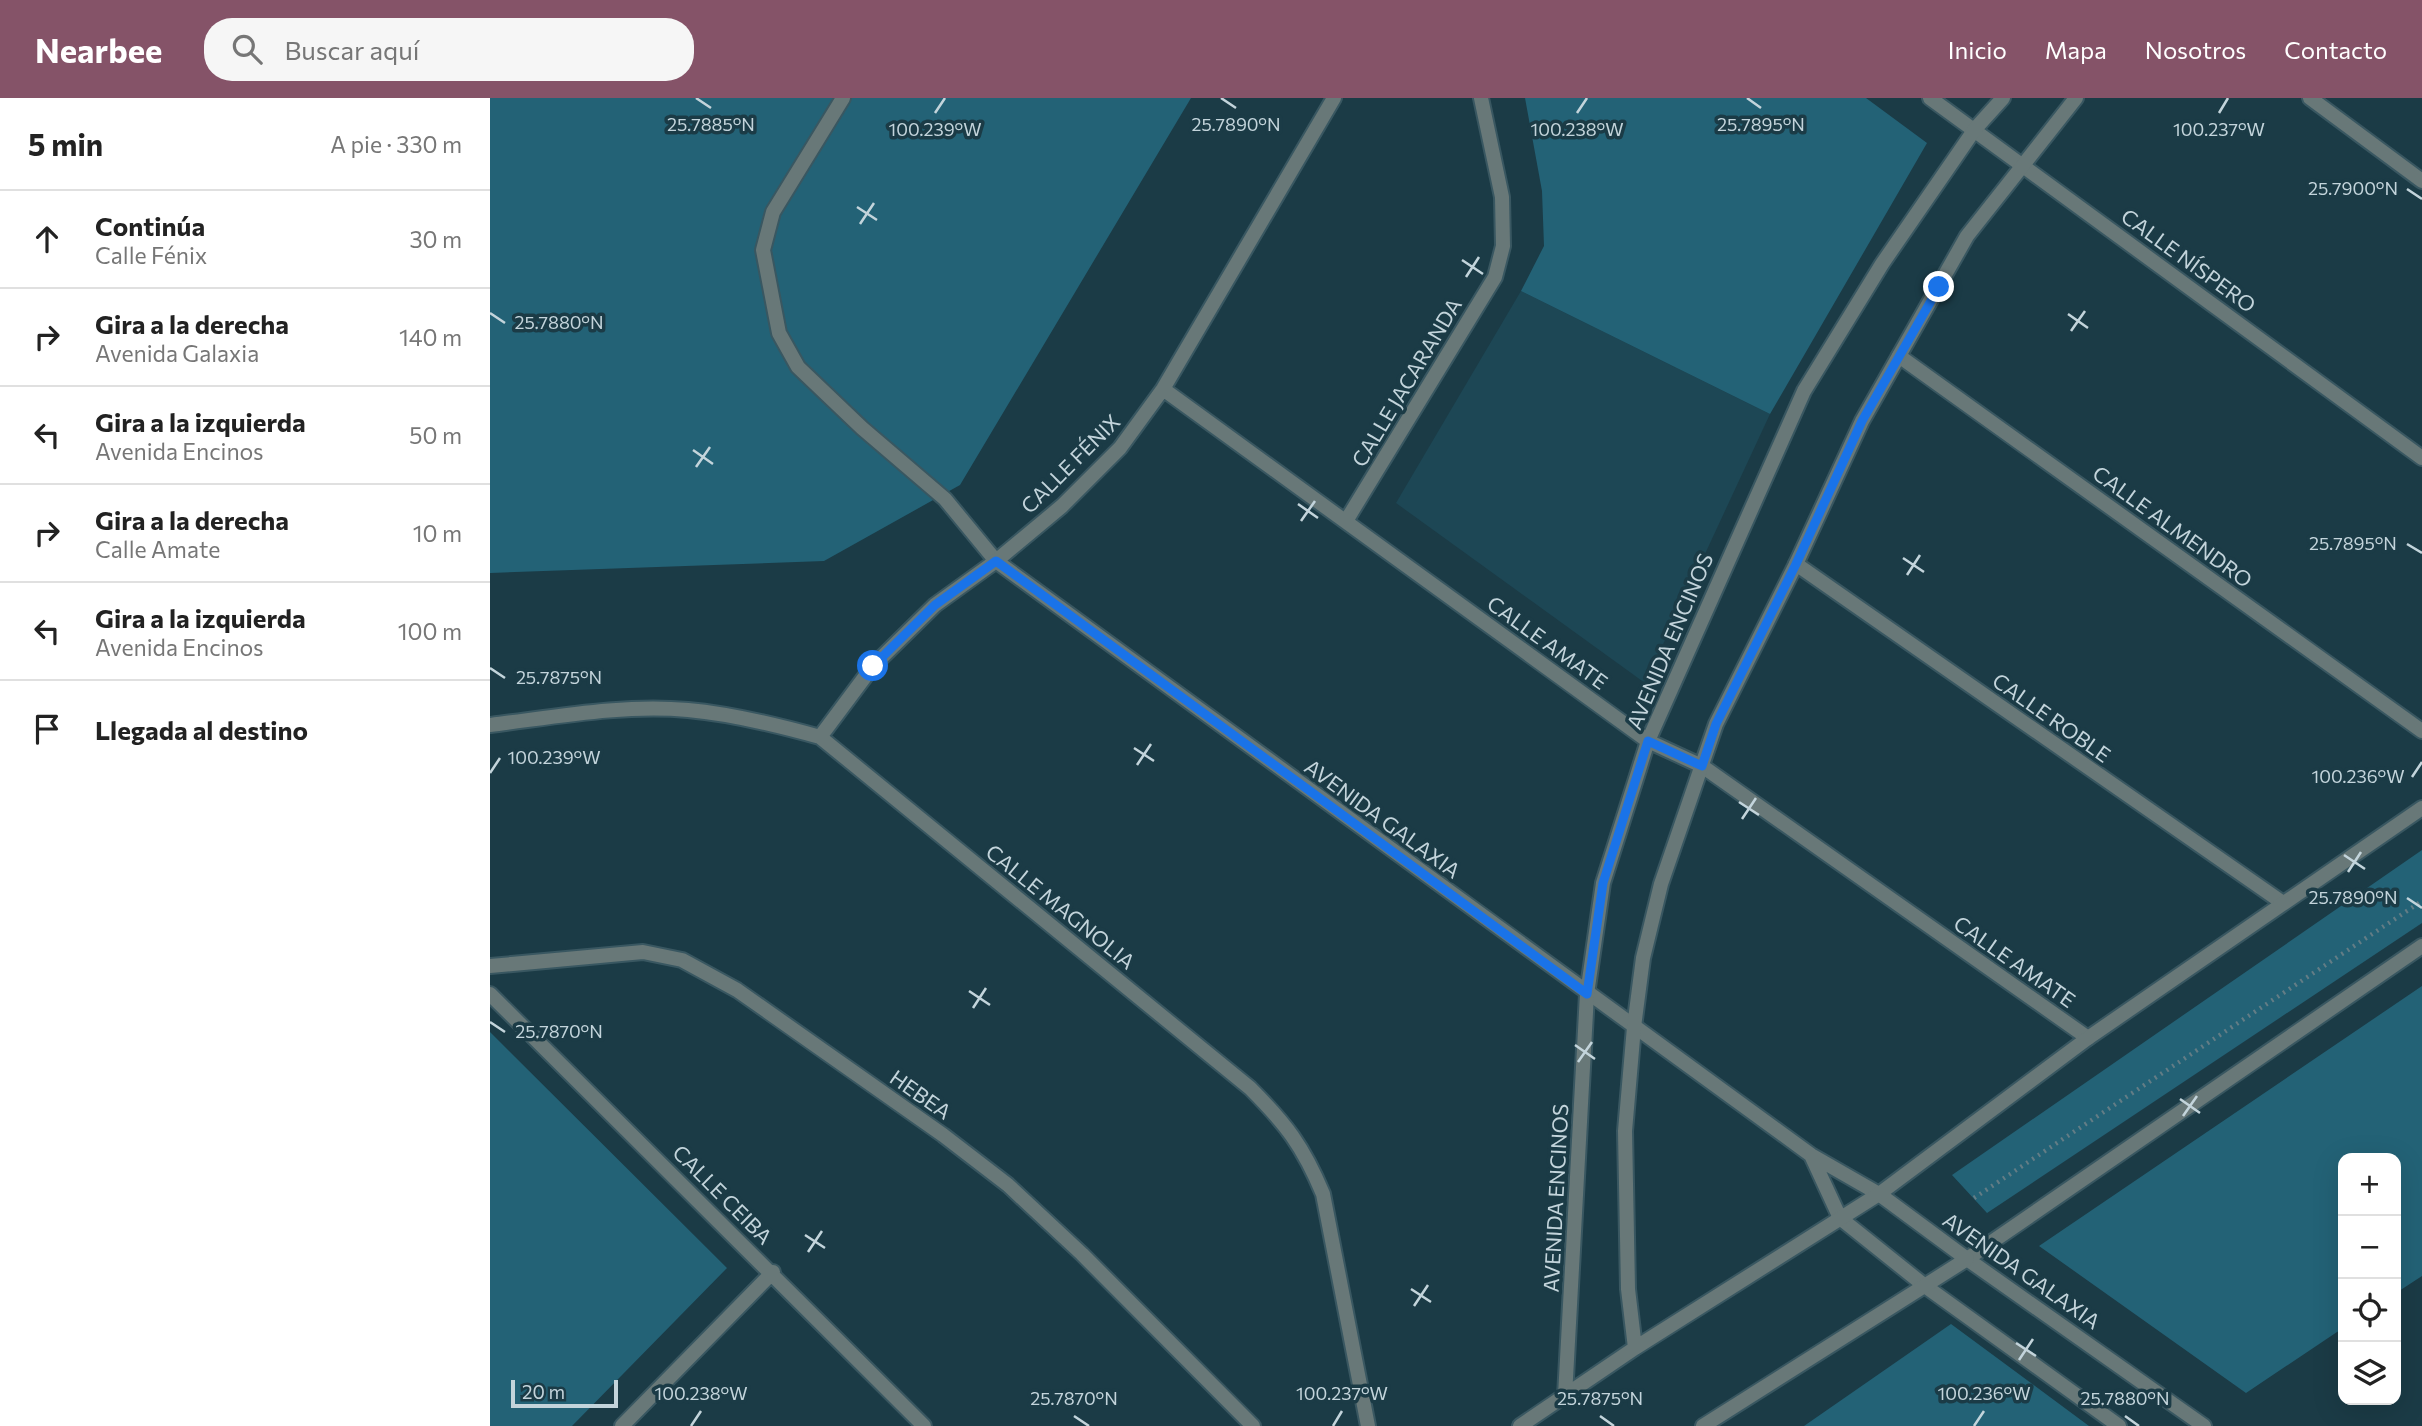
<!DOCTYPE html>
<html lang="es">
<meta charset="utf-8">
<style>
:root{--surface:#fff;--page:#f6f6f6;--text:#222;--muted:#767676;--line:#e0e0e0;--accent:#855368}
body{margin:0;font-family:Commissioner,sans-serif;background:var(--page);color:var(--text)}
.controls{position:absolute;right:21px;bottom:21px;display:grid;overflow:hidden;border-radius:14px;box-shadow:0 7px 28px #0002}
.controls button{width:63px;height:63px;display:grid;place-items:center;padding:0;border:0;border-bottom:2px solid var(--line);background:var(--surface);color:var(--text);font:35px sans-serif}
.scale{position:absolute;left:21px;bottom:18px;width:107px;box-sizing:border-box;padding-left:7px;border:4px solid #c3d4db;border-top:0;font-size:19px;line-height:24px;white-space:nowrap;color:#c3d4db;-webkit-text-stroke:5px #1b3b46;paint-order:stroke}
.stop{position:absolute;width:21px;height:21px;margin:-16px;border:5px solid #1a73e8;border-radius:50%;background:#fff}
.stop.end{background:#1a73e8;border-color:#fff;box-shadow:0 2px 7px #0008}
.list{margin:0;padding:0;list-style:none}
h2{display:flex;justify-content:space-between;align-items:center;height:91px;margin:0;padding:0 28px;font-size:30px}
h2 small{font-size:23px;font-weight:400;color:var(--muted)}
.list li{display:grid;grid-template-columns:46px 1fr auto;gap:21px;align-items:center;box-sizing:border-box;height:98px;padding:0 28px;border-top:2px solid var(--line)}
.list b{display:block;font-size:26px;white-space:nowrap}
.list p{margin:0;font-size:23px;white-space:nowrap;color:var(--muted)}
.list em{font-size:23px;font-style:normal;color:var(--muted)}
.icon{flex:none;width:38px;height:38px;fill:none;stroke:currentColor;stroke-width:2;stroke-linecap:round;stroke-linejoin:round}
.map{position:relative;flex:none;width:1932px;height:1328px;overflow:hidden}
header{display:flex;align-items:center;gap:42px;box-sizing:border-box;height:98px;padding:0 35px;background:var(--accent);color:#fff}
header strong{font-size:33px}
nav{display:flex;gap:38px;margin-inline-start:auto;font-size:24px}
.search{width:490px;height:63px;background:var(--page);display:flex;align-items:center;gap:18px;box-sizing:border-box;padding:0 24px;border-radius:28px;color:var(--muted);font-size:26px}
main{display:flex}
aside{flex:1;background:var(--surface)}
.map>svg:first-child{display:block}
</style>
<header>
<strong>Nearbee</strong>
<div class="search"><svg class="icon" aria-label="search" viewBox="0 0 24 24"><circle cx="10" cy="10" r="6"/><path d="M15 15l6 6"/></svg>Buscar aquí</div>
<nav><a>Inicio</a><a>Mapa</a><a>Nosotros</a><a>Contacto</a></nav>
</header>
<main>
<aside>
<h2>5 min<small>A pie · 330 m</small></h2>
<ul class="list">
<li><svg class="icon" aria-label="ahead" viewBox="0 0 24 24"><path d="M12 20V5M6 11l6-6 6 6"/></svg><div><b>Continúa</b><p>Calle Fénix</p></div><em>30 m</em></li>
<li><svg class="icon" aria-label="right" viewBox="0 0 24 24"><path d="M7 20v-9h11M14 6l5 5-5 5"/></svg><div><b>Gira a la derecha</b><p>Avenida Galaxia</p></div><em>140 m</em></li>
<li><svg class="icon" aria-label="left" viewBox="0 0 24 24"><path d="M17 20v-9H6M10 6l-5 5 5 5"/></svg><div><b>Gira a la izquierda</b><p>Avenida Encinos</p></div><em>50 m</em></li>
<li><svg class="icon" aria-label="right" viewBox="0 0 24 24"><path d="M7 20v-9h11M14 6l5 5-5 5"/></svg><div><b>Gira a la derecha</b><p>Calle Amate</p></div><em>10 m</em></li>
<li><svg class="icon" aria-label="left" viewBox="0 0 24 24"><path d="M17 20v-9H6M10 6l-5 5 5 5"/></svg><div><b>Gira a la izquierda</b><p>Avenida Encinos</p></div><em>100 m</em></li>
<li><svg class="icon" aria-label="arrive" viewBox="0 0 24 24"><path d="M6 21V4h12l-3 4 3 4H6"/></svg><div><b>Llegada al destino</b></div></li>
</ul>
</aside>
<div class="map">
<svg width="1932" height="1328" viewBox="0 0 1932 1328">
<rect width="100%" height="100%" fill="#1b3b46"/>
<path fill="#1d4755" d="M 1031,193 L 1280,316 L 1155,585 L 906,405 Z"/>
<path fill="#236276" d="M 0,0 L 701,0 L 470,387 L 334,463 L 0,475 Z
M 1035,0 L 1376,0 L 1437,45 L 1280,316 L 1031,193 L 1054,148 L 1052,93 Z
M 1932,752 L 1932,825 L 1497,1115 L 1462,1077 Z
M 1932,888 L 1932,1178 L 1906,1195 L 1906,1060 L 1853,1060 L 1853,1230 L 1756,1295 L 1549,1148 Z
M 0,934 L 237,1170 L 82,1328 L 0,1328 Z
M 1461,1226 L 1599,1328 L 1314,1328 Z"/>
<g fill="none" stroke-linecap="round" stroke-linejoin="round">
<g stroke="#395761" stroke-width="18">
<path id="service" d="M 353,0 L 283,114 L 273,152 L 289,235 L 308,269 L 372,330 L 455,401 L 506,463"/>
</g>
<g stroke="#395761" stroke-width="18">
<path id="minor" d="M 1440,0 L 1932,360
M 1820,0 L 1932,83
M 1409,258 L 1932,633
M 673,291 L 1158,643 L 1212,668 L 1598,940
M 856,423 L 1005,179 L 1013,148 L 1012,99 L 991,0
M 506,463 L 1321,1057 L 1389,1096
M 1306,466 L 1793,805
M 0,627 C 65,619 133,606 198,612 C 243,616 287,627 330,639 L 760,990 C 796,1026 813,1048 833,1096 L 878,1328
M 330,639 L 383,568 L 445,507 L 506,463 L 572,408 L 630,350 L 673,291 L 844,0
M 0,868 L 153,854 L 192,862 L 247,892 L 453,1037 L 518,1087 L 592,1156 L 763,1328
M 0,896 L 434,1328
M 1321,1057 L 1350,1120 L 1435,1188 L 1629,1328
M 132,1328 L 283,1174
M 1714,1328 L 1477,1161 L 1932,848"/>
</g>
<g stroke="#395761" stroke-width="18">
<path id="tertiary" d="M 1145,1250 L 1138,1191 L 1135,1033 L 1144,929 L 1153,860 L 1171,786 L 1226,626 L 1306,466 L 1372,323 L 1477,138 L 1586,0
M 1075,1298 L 1097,896 L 1113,785 L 1158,643 L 1314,293 L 1392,166 L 1485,31 L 1513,0
M 1030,1328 L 1145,1250 L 1389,1096 L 1598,940 L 1932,710
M 1213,1328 L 1477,1161 L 1389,1096"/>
</g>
<path stroke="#637d86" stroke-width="4.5" stroke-dasharray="2 5" stroke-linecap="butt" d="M 1484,1100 L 1932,803"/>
<use href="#service" stroke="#687878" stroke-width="14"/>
<use href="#minor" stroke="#687878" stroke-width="14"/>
<use href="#tertiary" stroke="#687878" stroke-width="14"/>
</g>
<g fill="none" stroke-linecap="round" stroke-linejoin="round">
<path stroke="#1a73e8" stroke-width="9" d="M 383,568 L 445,507 L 506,463 L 1097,896 L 1113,785 L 1158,643 L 1212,668 L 1226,626 L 1306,466 L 1372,323 L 1449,189"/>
</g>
<path fill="none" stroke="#c3d4db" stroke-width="2.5" d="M 206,0 L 221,10M 731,0 L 746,10M 1257,0 L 1271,10M 445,15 L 455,0M 1087,15 L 1097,0M 1729,15 L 1738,0M 1917,91 L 1932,101M 367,109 L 387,122M 370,126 L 384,105M 972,162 L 993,176M 976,179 L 989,159M 0,215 L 15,225M 1578,216 L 1598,230M 1581,233 L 1595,213M 203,352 L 223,366M 206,369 L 220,349M 808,406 L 828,420M 811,423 L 825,403M 1917,446 L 1932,455M 1413,460 L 1434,474M 1417,477 L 1430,457M 0,570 L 15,580M 644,650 L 664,663M 647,667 L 661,646M 0,675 L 10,660M 1922,679 L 1932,664M 1249,704 L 1269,717M 1252,721 L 1266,700M 1854,757 L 1875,771M 1858,774 L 1871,754M 1917,800 L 1932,810M 479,893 L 500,907M 483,910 L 496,890M 0,924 L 15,934M 1085,947 L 1105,961M 1088,964 L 1102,944M 1690,1001 L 1710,1015M 1693,1018 L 1707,998M 315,1137 L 335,1150M 318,1154 L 332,1133M 921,1191 L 941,1204M 924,1208 L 938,1187M 1526,1245 L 1546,1258M 1529,1262 L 1543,1241M 584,1318 L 599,1328M 1110,1318 L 1124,1328M 1635,1318 L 1649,1328M 201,1328 L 211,1313M 843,1328 L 852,1313M 1484,1328 L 1494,1313"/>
<g text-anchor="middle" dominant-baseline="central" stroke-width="7" stroke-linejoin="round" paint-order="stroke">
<g font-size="21" fill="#c3d4db" stroke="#1b3b46">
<text transform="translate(1699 162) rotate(36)">CALLE NÍSPERO</text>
<text transform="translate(916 284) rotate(-59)">CALLE JACARANDA</text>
<text transform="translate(580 365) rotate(-45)">CALLE FÉNIX</text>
<text transform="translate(1683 428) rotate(36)">CALLE ALMENDRO</text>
<text transform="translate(1179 543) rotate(-67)">AVENIDA ENCINOS</text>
<text transform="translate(1058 544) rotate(36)">CALLE AMATE</text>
<text transform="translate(1562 619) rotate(35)">CALLE ROBLE</text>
<text transform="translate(893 720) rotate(36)">AVENIDA GALAXIA</text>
<text transform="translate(571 808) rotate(39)">CALLE MAGNOLIA</text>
<text transform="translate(1525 863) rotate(35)">CALLE AMATE</text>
<text transform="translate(431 996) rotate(35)">HEBEA</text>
<text transform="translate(233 1096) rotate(45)">CALLE CEIBA</text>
<text transform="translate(1065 1100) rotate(-87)">AVENIDA ENCINOS</text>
<text transform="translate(1532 1172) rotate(35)">AVENIDA GALAXIA</text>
</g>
</g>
<g font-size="18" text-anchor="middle" fill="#c3d4db" stroke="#1b3b46" stroke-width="7" stroke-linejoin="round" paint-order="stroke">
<text x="221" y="33">25.7885°N</text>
<text x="746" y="33">25.7890°N</text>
<text x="1271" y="33">25.7895°N</text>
<text x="445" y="38">100.239°W</text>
<text x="1087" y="38">100.238°W</text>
<text x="1729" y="38">100.237°W</text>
<text x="1863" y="97">25.7900°N</text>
<text x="69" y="231">25.7880°N</text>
<text x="1863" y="452">25.7895°N</text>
<text x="69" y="586">25.7875°N</text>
<text x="64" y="666">100.239°W</text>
<text x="1868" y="685">100.236°W</text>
<text x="1863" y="806">25.7890°N</text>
<text x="69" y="940">25.7870°N</text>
<text x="211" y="1302">100.238°W</text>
<text x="852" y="1302">100.237°W</text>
<text x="1494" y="1302">100.236°W</text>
<text x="584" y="1307">25.7870°N</text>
<text x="1110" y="1307">25.7875°N</text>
<text x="1635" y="1307">25.7880°N</text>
</g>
</svg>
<div class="controls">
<button>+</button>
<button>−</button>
<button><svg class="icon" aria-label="locate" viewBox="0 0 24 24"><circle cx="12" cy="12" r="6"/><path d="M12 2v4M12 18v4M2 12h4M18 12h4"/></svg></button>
<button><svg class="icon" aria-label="layers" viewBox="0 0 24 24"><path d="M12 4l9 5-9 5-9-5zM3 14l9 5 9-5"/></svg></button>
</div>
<div class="scale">20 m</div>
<div class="stop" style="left:383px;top:568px"></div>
<div class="stop end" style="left:1449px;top:189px"></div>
</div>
</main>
